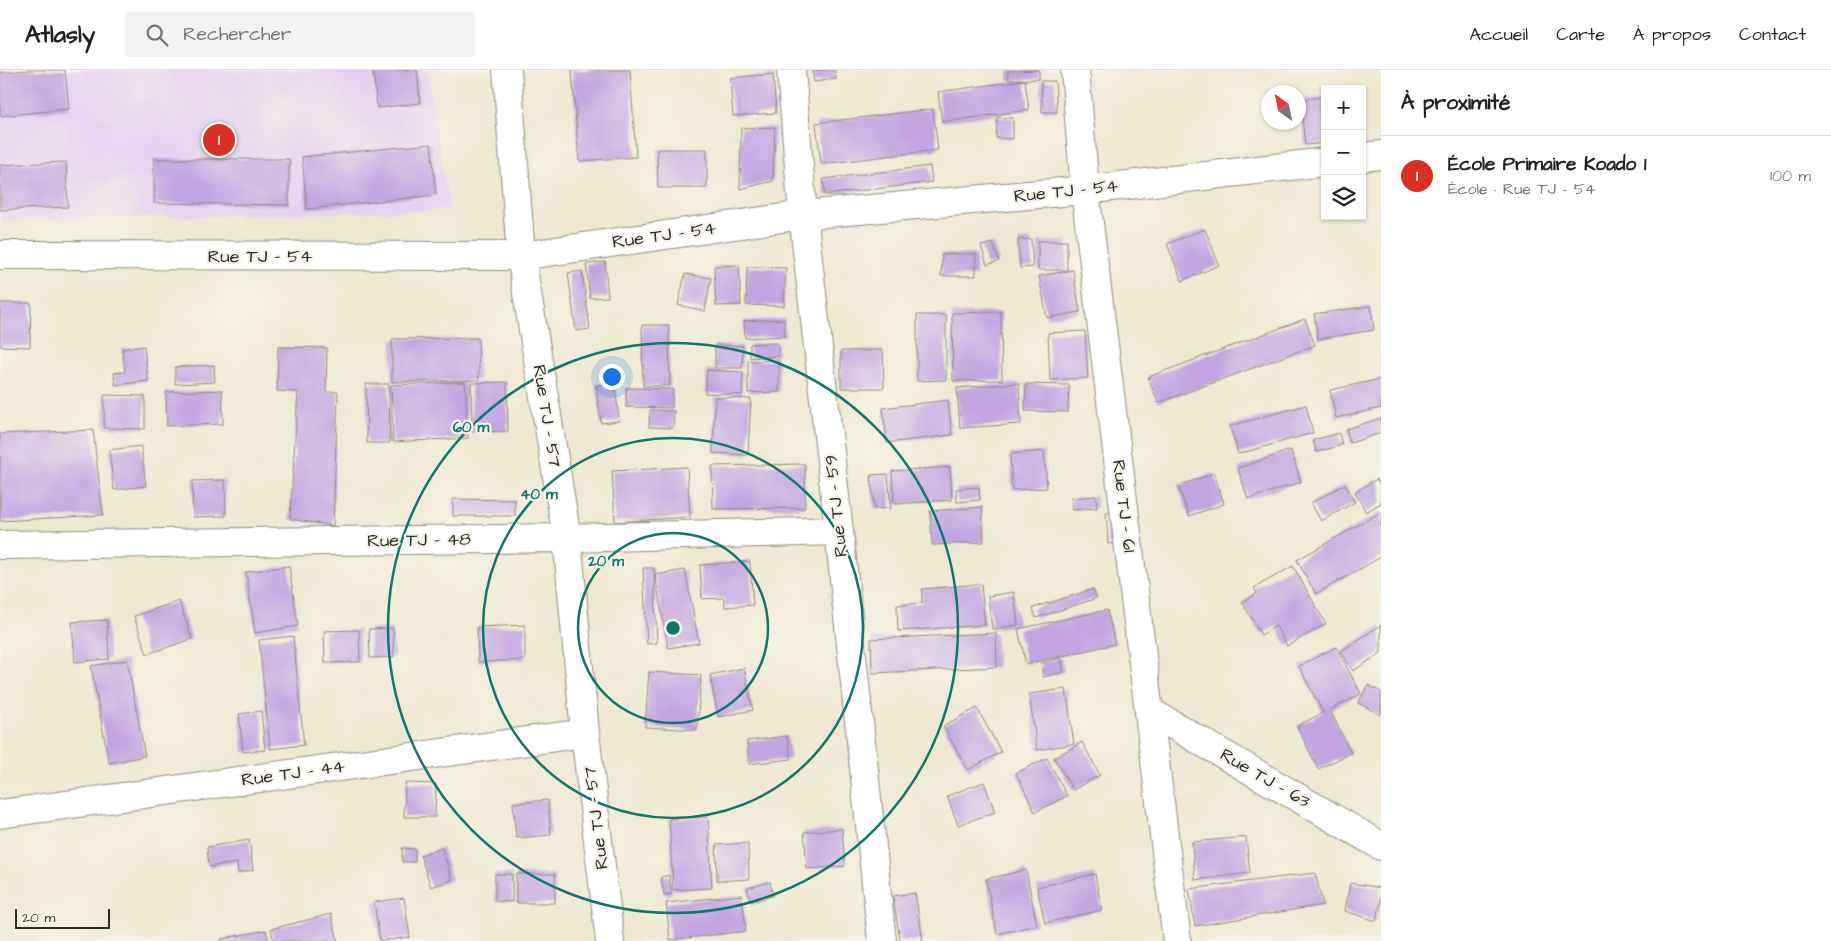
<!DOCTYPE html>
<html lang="fr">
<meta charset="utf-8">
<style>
:root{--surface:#fff;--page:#f2f2f2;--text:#222;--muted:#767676;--line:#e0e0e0;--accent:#d93025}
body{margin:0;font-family:"Architects Daughter",sans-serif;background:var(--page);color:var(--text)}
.controls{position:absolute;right:15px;top:15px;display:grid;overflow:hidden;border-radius:0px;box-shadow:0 1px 4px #0004}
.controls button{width:45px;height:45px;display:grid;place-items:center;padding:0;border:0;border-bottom:1px solid var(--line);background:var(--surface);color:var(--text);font:25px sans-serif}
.compass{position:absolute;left:1261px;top:15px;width:45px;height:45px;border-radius:50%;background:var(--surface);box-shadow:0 1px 4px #0004;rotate:327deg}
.scale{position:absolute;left:15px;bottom:12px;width:95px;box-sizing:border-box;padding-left:5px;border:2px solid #2b2b2b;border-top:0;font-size:14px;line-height:18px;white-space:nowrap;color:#2b2b2b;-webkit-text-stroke:4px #f7f3e8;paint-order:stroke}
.you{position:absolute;left:611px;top:306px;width:18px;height:18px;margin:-12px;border:4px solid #fff;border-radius:50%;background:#1a73e8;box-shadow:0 0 0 8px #1a73e833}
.badge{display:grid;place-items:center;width:32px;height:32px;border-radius:50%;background:var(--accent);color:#fff;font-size:16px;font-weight:700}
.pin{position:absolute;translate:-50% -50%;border:2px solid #fff;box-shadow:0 1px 5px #0006}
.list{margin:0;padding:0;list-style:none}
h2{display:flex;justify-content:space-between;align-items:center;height:65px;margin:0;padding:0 20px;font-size:21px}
h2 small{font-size:16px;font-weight:400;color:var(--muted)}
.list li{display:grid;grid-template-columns:32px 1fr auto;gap:15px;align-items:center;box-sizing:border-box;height:80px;padding:0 20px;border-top:1px solid var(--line)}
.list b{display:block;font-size:19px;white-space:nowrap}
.list p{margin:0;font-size:16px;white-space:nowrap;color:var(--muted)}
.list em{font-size:16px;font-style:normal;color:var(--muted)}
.icon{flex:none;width:28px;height:28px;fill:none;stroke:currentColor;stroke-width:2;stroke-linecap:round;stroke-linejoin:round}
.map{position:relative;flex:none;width:1381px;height:871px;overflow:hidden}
header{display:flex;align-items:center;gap:30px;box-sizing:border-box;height:70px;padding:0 25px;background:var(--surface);border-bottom:1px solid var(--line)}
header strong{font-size:24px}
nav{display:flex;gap:28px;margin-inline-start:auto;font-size:18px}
.search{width:350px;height:45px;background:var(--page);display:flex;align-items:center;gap:12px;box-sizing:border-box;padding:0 18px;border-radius:0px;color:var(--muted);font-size:19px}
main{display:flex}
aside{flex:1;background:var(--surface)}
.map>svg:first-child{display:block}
</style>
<header>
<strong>Atlasly</strong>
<div class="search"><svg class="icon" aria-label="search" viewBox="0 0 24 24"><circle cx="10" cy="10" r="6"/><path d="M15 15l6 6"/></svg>Rechercher</div>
<nav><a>Accueil</a><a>Carte</a><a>À propos</a><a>Contact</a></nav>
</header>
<main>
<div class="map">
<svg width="1381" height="871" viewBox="0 0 1381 871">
<rect width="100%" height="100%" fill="#f7f3e8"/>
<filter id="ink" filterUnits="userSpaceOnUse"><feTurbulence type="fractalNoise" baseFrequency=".02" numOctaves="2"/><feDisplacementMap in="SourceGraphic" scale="10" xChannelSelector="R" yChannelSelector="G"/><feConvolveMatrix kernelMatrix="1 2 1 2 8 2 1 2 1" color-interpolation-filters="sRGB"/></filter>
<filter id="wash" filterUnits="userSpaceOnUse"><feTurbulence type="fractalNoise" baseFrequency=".0096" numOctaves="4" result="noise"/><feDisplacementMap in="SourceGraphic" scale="20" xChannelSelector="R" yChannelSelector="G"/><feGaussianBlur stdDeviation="1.12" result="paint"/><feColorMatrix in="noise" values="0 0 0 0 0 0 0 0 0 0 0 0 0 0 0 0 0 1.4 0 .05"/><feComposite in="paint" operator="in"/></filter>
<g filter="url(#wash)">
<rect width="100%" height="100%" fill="#efe9d1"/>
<path fill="#e6d2f0" d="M 0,0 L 427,0 L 450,140 L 0,151 Z"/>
<g id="blocks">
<path fill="#c3a5e2" d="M 27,0 L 65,0 L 69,39 L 0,46 L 0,3 Z
M 373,0 L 417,0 L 420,33 L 377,38 Z
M 572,0 L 630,0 L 636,87 L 579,91 Z
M 813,0 L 835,0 L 836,9 L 814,12 Z
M 1039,0 L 1039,9 L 1008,10 L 1008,1 Z
M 773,4 L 776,43 L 733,46 L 730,8 Z
M 1025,10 L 1029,40 L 942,52 L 938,22 Z
M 1041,11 L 1055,11 L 1057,42 L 1042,42 Z
M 1325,26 L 1325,73 L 1305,75 L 1300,30 Z
M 933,39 L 938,80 L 821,94 L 816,53 Z
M 997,47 L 1013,48 L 1013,69 L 996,68 Z
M 775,57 L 773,111 L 740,119 L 741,58 Z
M 431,74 L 436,125 L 307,139 L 302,87 Z
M 657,79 L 707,79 L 707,118 L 658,118 Z
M 154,89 L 289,89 L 289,135 L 154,133 Z
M 66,92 L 68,137 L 0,140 L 0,95 Z
M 930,96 L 932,112 L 825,125 L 823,109 Z
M 1205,159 L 1219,195 L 1182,211 L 1167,174 Z
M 1031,169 L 1033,197 L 1020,198 L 1018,170 Z
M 1038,171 L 1067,171 L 1067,200 L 1038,200 Z
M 993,173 L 999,191 L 987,195 L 981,176 Z
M 942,184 L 976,184 L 976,206 L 941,206 Z
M 605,192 L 608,227 L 590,228 L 586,194 Z
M 739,195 L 741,235 L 716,236 L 714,196 Z
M 747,197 L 786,198 L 784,236 L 746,235 Z
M 1073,200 L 1080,242 L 1047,248 L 1039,206 Z
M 582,201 L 590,259 L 576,261 L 568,203 Z
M 685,204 L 711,208 L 705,241 L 678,235 Z
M 0,233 L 31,233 L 30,277 L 0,276 Z
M 1371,236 L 1374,260 L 1318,269 L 1314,244 Z
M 1001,242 L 1002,310 L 953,311 L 952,243 Z
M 917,245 L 946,245 L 946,310 L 917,311 Z
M 784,249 L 785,266 L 745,268 L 744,251 Z
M 1305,249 L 1315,275 L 1158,333 L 1148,307 Z
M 642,255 L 669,255 L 670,316 L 643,316 Z
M 1085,261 L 1088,308 L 1050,310 L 1048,263 Z
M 478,268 L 479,310 L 392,312 L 392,269 Z
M 778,273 L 778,286 L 750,288 L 750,274 Z
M 715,275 L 743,276 L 742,298 L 715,298 Z
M 144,276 L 148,311 L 115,315 L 114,303 L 125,302 L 122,279 Z
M 278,277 L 327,278 L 326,322 L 338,322 L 333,456 L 290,449 L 298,322 L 277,321 Z
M 883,280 L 884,318 L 841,318 L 841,281 Z
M 779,290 L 779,322 L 748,323 L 748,291 Z
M 214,295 L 215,312 L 175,314 L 175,297 Z
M 707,300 L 743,302 L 742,325 L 705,323 Z
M 1381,309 L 1381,338 L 1336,348 L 1330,320 Z
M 465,312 L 468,368 L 393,372 L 391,315 Z
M 507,312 L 508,361 L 472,362 L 471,313 Z
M 615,313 L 619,351 L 601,353 L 596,315 Z
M 1019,313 L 1021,354 L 960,358 L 957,318 Z
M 366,314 L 389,314 L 390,373 L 367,373 Z
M 1026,314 L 1069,315 L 1068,342 L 1025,341 Z
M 626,318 L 673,319 L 672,338 L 626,337 Z
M 222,320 L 223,354 L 167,356 L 166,322 Z
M 104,325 L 145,326 L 145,359 L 104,358 Z
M 715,327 L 751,329 L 748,385 L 713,383 Z
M 948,330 L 952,365 L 887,373 L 883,338 Z
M 1306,335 L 1313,363 L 1238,384 L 1230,356 Z
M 650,340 L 674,341 L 673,358 L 649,357 Z
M 1381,348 L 1381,363 L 1350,373 L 1346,359 Z
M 93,360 L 103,445 L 0,451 L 0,364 Z
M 1339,363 L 1342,375 L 1316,382 L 1313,370 Z
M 141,376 L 146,416 L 114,420 L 109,380 Z
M 1291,380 L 1301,412 L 1248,429 L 1238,398 Z
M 1044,381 L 1047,418 L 1012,420 L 1010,384 Z
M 805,394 L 805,438 L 713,439 L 712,396 Z
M 687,397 L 690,447 L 615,452 L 612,401 Z
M 950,397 L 952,430 L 894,434 L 892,401 Z
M 1214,403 L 1224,434 L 1189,446 L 1178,416 Z
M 888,404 L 891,438 L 874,439 L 871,405 Z
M 1377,409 L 1381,417 L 1381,433 L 1366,442 L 1355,422 Z
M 225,410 L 226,446 L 193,447 L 192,411 Z
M 1345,414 L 1355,432 L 1321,451 L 1311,433 Z
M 979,417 L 980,430 L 957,432 L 956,419 Z
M 1096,426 L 1097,438 L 1072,440 L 1071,428 Z
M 453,429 L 515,430 L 515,446 L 453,446 Z
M 982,437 L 984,472 L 932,475 L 930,441 Z
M 1381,442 L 1381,487 L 1316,524 L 1297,490 Z
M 1106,443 L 1117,443 L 1119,473 L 1108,474 Z
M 750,491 L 753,535 L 725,537 L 724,528 L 702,529 L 700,495 Z
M 289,496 L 298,556 L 255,563 L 246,502 Z
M 1293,496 L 1326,554 L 1287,576 L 1276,556 L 1261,565 L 1242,532 L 1257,523 L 1254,518 Z
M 643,498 L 654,498 L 657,573 L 647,574 Z
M 685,500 L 699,573 L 668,578 L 655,505 Z
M 981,514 L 985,555 L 898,561 L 897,535 L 922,533 L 922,519 Z
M 1093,519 L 1097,528 L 1036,548 L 1033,538 Z
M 1014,522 L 1018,555 L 992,559 L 988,526 Z
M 179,531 L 192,569 L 147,584 L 134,546 Z
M 1107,540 L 1115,574 L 1026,594 L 1018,559 Z
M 107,550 L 109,589 L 75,592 L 72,552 Z
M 525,555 L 525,590 L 478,592 L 477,557 Z
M 1381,555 L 1381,583 L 1353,601 L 1341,581 Z
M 393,558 L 394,587 L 370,588 L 369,559 Z
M 359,560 L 360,592 L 325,593 L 324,561 Z
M 996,563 L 997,597 L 872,603 L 871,569 Z
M 293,566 L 304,675 L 270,679 L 259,570 Z
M 1336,577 L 1361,624 L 1330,640 L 1351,683 L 1318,699 L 1297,656 L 1323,643 L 1299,596 Z
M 1061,588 L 1064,602 L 1043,607 L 1041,593 Z
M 127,590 L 145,686 L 109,693 L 91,596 Z
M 744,598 L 753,640 L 718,647 L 710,605 Z
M 649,602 L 701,605 L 697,660 L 645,657 Z
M 1368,615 L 1381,622 L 1381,645 L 1358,633 Z
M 1066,619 L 1074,674 L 1037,680 L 1029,624 Z
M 977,638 L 1001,682 L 968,700 L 943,656 Z
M 261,641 L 265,680 L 243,682 L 239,644 Z
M 787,666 L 791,689 L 749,694 L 747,671 Z
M 1082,672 L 1100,705 L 1073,720 L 1054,688 Z
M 1047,688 L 1067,726 L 1035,742 L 1016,703 Z
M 984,712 L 995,742 L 958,755 L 947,726 Z
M 405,713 L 436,714 L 435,747 L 404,747 Z
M 548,730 L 551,765 L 516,768 L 513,733 Z
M 708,747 L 712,818 L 673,820 L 669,749 Z
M 842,759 L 845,796 L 807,799 L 804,762 Z
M 1246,767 L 1250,803 L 1195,810 L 1192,772 Z
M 249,770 L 253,800 L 238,803 L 237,793 L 209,797 L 207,777 Z
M 748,773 L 749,809 L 717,811 L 716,775 Z
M 402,778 L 415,779 L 415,792 L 402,792 Z
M 442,778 L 452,810 L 431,817 L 420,785 Z
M 1026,800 L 1037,855 L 997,864 L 986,809 Z
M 1315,803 L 1323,835 L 1195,856 L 1189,819 Z
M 495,804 L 512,804 L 512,832 L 495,831 Z
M 516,804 L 555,804 L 555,833 L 516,833 Z
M 1095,804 L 1102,840 L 1045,853 L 1037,817 Z
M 669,805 L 672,824 L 664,825 L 661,807 Z
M 770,812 L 773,826 L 751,832 L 747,818 Z
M 1350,813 L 1381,818 L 1381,833 L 1376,851 L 1345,841 Z
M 915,823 L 923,871 L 900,871 L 893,826 Z
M 742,825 L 746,861 L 670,870 L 666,833 Z
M 404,828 L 410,867 L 380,871 L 374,832 Z
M 331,844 L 338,871 L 274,871 L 271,859 Z
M 266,860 L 268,871 L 221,871 L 221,869 Z"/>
</g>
</g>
<g filter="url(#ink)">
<use href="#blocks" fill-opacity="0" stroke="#8d8a7e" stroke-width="1"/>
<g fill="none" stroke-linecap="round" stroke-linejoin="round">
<g stroke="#8d8a7e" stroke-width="30">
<path id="minor" d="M 507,0 L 521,186 L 567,468 L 585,663 L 610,871
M 791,0 L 803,145 L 839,461 L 882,871
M 1075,0 L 1085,120 L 1177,871
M 1362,87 L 1381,85
M 0,185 L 521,186 L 803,145 L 1085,120 L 1325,92
M 0,475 L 567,468 L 839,461
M 1149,641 L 1381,776
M 0,744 L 585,663"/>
</g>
<use href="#minor" stroke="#fff" stroke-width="28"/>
</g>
</g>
<g fill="none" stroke="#0f766e" stroke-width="2.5">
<circle cx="673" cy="558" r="95"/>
<circle cx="673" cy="558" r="190"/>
<circle cx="673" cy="558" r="285"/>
</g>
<g text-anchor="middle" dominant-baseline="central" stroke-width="4.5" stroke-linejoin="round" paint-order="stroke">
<g font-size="18" fill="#2b2b2b" stroke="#f7f3e8">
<text transform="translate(1066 121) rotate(-6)">Rue TJ - 54</text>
<text transform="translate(664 165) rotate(-8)">Rue TJ - 54</text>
<text x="260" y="186">Rue TJ - 54</text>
<text transform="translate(547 346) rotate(81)">Rue TJ - 57</text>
<text transform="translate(836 436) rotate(-96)">Rue TJ - 59</text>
<text transform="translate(1124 436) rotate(83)">Rue TJ - 61</text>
<text transform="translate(419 470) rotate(-1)">Rue TJ - 48</text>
<text transform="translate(293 703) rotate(-8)">Rue TJ - 44</text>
<text transform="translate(1265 708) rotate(30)">Rue TJ - 63</text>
<text transform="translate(596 748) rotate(-97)">Rue TJ - 57</text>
</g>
</g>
<circle cx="673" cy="558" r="8" fill="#0f766e" stroke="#f7f3e8" stroke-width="2.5"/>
<g font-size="15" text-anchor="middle" font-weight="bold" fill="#0f766e" stroke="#f7f3e8" stroke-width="4.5" stroke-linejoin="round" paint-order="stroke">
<text x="471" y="362">60 m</text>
<text x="539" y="429">40 m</text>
<text x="606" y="496">20 m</text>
</g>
</svg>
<div class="controls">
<button>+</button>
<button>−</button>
<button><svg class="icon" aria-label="layers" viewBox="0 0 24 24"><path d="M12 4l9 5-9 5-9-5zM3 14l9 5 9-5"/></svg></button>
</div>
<svg class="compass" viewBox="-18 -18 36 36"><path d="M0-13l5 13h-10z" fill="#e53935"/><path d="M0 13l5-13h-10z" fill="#767676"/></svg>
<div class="scale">20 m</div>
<div class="you"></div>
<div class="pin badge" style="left:219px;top:70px">1</div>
</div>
<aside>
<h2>À proximité<small></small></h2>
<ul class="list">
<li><span class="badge">1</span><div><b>École Primaire Koado 1</b><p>École · Rue TJ - 54</p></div><em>100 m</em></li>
</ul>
</aside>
</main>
